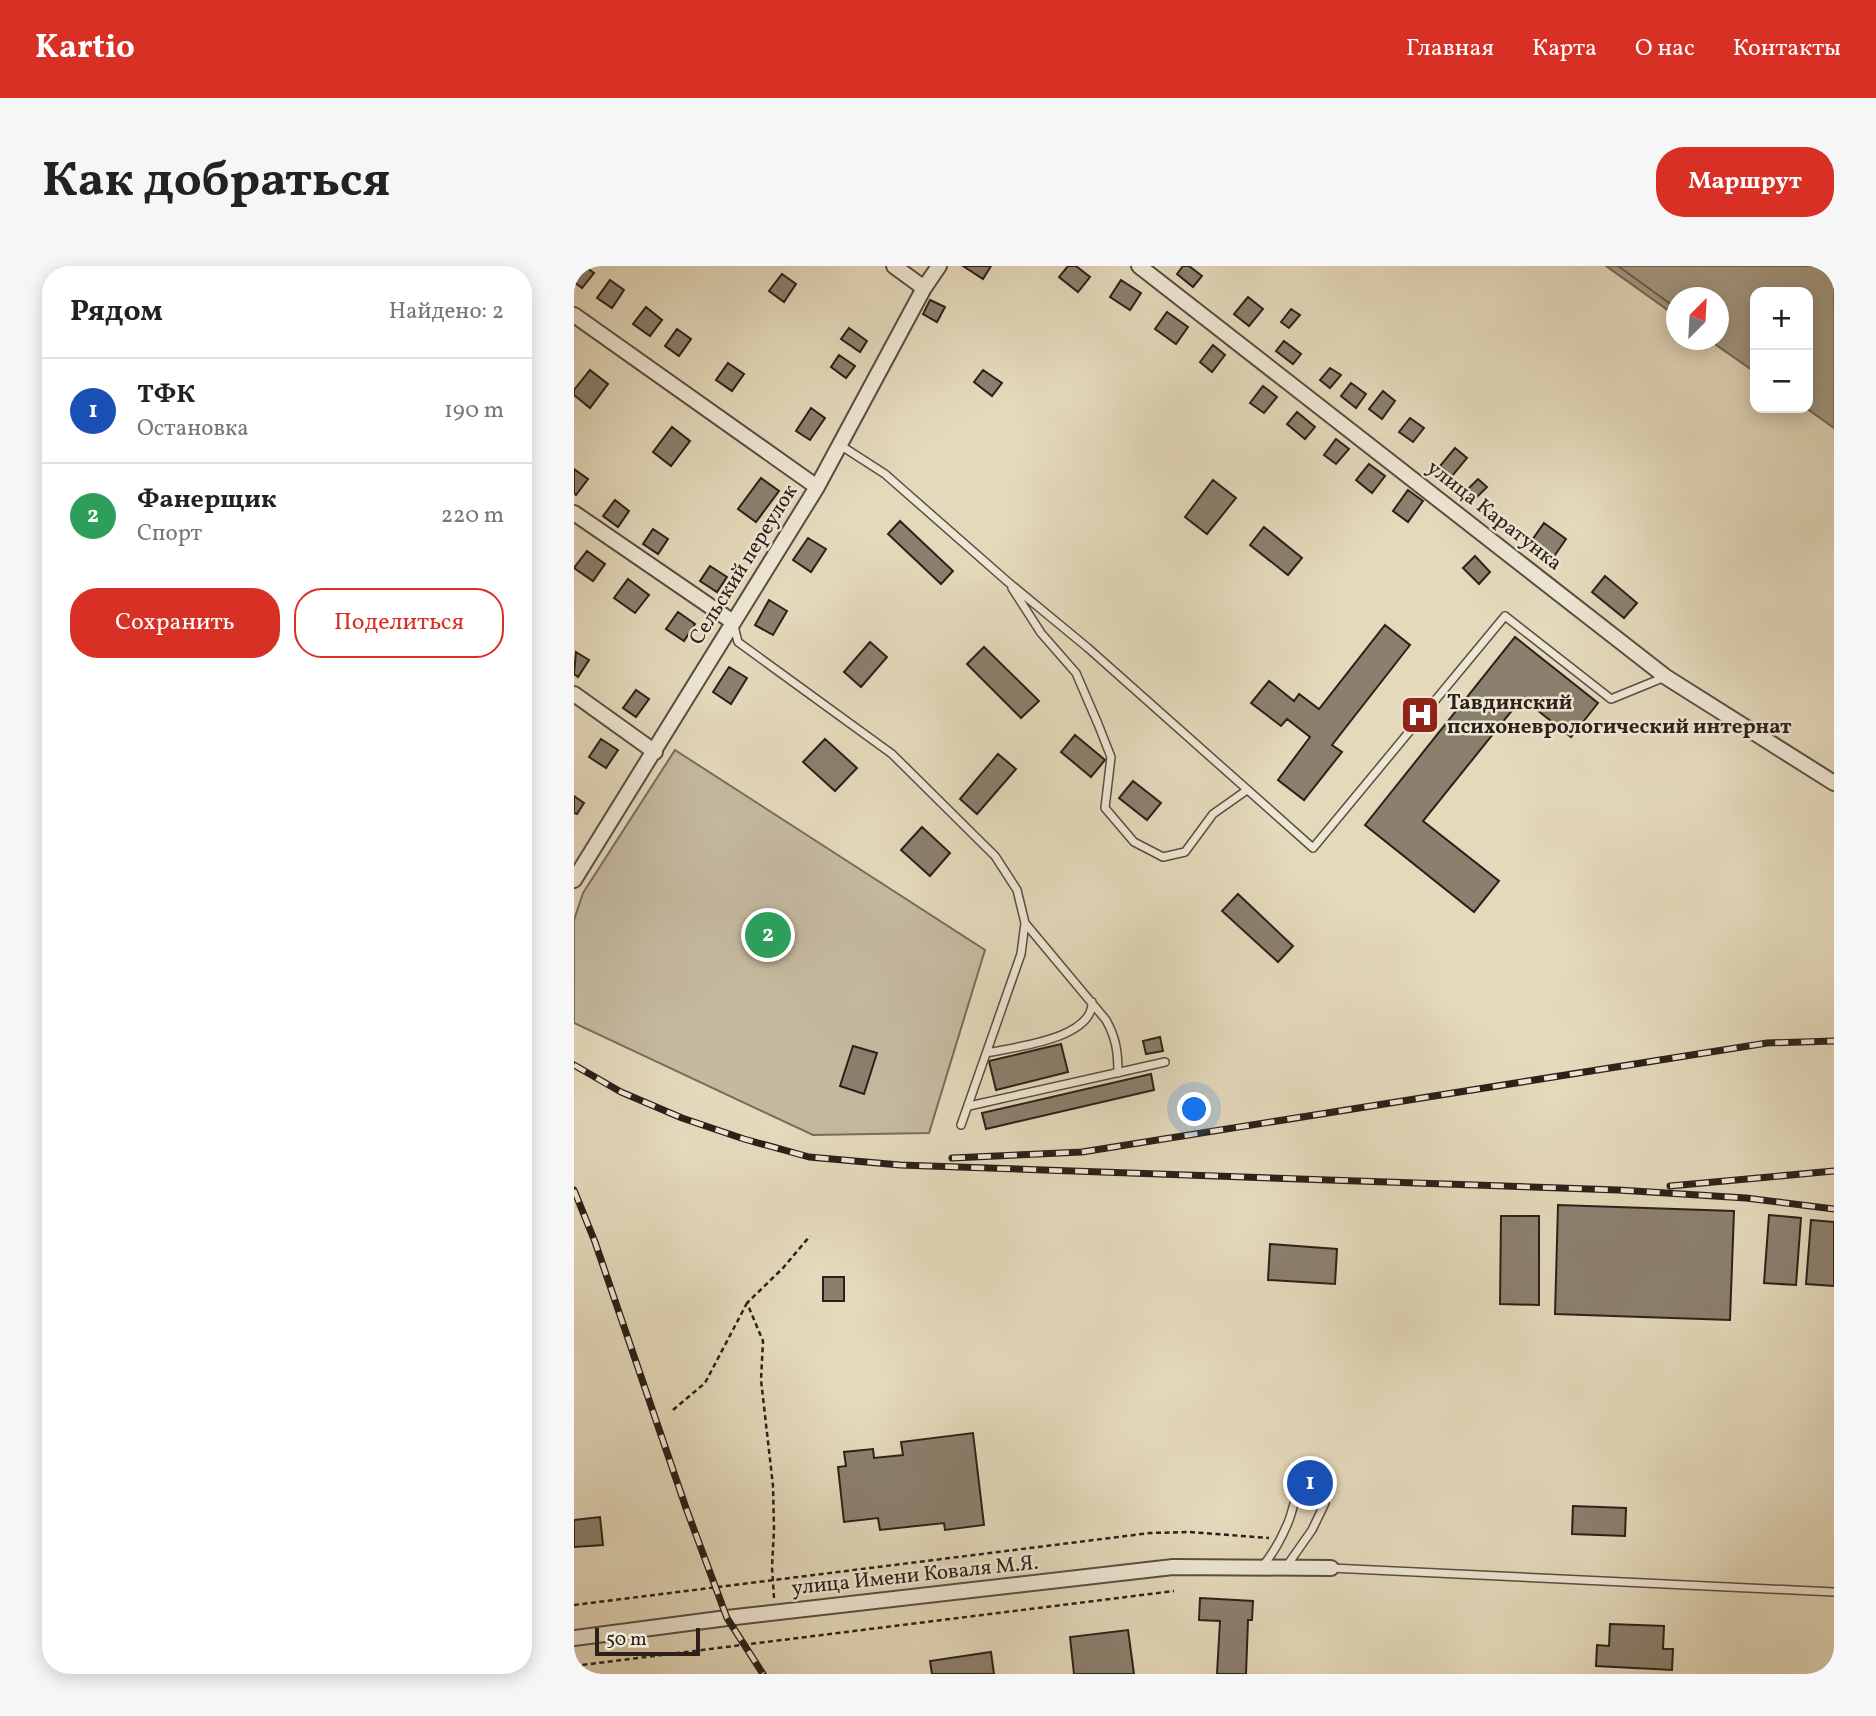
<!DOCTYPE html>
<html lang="ru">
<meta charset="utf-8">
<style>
:root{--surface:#fff;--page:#f6f6f6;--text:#222;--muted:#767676;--line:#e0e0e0;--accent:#d93025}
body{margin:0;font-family:Vollkorn,serif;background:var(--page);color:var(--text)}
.controls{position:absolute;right:21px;top:21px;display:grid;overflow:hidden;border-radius:14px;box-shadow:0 4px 18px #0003}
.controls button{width:63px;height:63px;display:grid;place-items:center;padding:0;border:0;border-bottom:2px solid var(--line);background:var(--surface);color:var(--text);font:35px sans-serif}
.compass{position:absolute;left:1092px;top:21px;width:63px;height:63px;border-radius:50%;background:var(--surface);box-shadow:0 4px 18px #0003;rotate:24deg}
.scale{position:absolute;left:21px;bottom:18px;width:105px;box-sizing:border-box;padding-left:7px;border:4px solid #2b201a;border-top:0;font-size:19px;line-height:24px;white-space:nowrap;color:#2b201a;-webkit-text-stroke:5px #ede6d3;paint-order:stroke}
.you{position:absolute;left:621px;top:844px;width:24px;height:24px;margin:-18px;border:5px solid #fff;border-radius:50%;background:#1a73e8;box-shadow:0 0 0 10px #1a73e833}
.badge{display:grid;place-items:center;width:46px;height:46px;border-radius:50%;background:var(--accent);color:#fff;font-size:23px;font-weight:700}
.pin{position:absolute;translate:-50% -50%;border:4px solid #fff;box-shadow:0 2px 7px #0006}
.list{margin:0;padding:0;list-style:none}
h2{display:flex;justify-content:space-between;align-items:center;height:91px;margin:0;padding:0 28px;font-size:30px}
h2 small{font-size:23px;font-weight:400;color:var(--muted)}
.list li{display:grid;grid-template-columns:46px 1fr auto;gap:21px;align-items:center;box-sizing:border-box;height:105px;padding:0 28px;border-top:2px solid var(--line)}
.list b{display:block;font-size:26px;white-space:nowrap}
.list p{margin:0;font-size:23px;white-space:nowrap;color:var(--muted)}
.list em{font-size:23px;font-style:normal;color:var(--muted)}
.actions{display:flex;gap:14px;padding:21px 28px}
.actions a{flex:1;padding:16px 0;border:2px solid var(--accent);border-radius:28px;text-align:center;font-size:24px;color:var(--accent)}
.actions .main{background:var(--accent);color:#fff}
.map{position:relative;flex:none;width:1260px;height:1408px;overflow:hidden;border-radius:28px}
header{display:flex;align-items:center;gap:42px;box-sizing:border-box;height:98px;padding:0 35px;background:var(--accent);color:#fff}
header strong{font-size:33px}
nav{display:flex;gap:38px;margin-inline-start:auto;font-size:24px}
.intro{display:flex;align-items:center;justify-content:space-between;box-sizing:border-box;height:168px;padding:0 42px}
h1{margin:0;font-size:49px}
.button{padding:18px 32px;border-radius:28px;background:var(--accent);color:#fff;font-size:24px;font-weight:700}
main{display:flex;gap:42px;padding:0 42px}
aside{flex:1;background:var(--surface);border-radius:28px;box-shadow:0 4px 18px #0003}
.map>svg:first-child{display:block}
</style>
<header>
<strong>Kartio</strong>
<nav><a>Главная</a><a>Карта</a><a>О нас</a><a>Контакты</a></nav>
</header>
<div class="intro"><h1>Как добраться</h1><a class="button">Маршрут</a></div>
<main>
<aside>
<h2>Рядом<small>Найдено: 2</small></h2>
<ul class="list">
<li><span class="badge" style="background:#1a4fb4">1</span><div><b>ТФК</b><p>Остановка</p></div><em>190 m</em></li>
<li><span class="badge" style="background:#2e9e5b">2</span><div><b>Фанерщик</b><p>Спорт</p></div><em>220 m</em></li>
</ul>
<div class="actions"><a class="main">Сохранить</a><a>Поделиться</a></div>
</aside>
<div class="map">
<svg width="1260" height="1408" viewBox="0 0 1260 1408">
<rect width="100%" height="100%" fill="#e4d9bb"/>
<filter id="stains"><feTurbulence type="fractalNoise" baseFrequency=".00286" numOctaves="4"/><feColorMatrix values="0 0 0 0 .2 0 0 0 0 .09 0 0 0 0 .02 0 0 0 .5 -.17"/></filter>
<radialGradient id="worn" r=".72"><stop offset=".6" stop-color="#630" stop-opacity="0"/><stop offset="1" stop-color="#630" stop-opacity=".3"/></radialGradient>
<path fill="#c5baa0" stroke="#786d5d" stroke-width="2" d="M 101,484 L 411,684 L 355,867 L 239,869 L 0,757 L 0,654 L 9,627 Z"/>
<path fill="#a59a84" stroke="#74695a" stroke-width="2" d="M 1032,0 L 1260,0 L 1260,162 L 1232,142 L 1234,142 L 1234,26 L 1181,26 L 1181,106 L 1135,74 L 1144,74 L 1144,32 L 1102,32 L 1102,50 Z"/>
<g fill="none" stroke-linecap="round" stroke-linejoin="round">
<path stroke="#685d4f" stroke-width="2" d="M 1044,0 L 1102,42"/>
</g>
<path fill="#8b806e" stroke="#2b201a" stroke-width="2" d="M 5,0 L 10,0 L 20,7 L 8,22 L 0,16 L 0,7 Z
M 389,0 L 417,0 L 409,13 Z
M 494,0 L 502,0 L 516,11 L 504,26 L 485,11 Z
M 609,0 L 615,0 L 628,10 L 619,21 L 603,8 Z
M 208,8 L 222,18 L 210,36 L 195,25 Z
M 36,14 L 50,24 L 38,42 L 23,32 Z
M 547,14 L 567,27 L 556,44 L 536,31 Z
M 674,31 L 689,43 L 675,60 L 660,48 Z
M 356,34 L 371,41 L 363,56 L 349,48 Z
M 72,41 L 88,54 L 76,70 L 59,58 Z
M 717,43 L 726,49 L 715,62 L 707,56 Z
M 593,46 L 614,61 L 602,78 L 581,63 Z
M 275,62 L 293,75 L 286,86 L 267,73 Z
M 103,63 L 117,73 L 105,90 L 91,80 Z
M 710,75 L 727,88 L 719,98 L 702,85 Z
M 639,79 L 651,89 L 638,106 L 626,96 Z
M 265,89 L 281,100 L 272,112 L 257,101 Z
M 154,97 L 170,108 L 158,125 L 142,114 Z
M 756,102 L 767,109 L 756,122 L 746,114 Z
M 16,104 L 34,118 L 16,142 L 0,129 L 0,124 Z
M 409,104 L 428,117 L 418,130 L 400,116 Z
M 777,117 L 792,128 L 782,142 L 767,130 Z
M 689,120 L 703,131 L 690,147 L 676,137 Z
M 809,125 L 821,135 L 808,153 L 795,143 Z
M 237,142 L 251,152 L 236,174 L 222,165 Z
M 723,146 L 741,161 L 731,173 L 713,158 Z
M 836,152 L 850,162 L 839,176 L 825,166 Z
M 98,161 L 116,175 L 97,200 L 79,186 Z
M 762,173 L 775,183 L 762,198 L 750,189 Z
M 881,182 L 893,192 L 878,210 L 866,200 Z
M 795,198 L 811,210 L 798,227 L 782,214 Z
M 0,203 L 14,213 L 2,229 L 0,227 Z
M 187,212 L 205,225 L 182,256 L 164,243 Z
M 904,213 L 913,221 L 903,231 L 894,223 Z
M 639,214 L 662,232 L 633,268 L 611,251 Z
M 834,224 L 849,235 L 834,256 L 819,245 Z
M 41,234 L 55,245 L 44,261 L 29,250 Z
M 326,255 L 379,305 L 367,318 L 314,268 Z
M 970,257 L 992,273 L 979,292 L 956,277 Z
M 690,261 L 728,292 L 714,309 L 676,279 Z
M 79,263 L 94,273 L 84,288 L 69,278 Z
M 234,272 L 252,283 L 237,306 L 219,294 Z
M 13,285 L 31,298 L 19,315 L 0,302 Z
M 901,290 L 916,306 L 905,318 L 889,302 Z
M 136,300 L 153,311 L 143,326 L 126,315 Z
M 1031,310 L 1063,337 L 1050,352 L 1018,326 Z
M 54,313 L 75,329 L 61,347 L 40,332 Z
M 195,334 L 213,345 L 199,369 L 181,359 Z
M 104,346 L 121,358 L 110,375 L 92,363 Z
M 811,359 L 836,379 L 758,479 L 768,486 L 730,534 L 704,514 L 736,471 L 713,453 L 707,460 L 677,437 L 695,415 L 720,435 L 725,428 L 745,443 Z
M 941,371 L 1024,437 L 997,471 L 948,432 L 849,555 L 925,615 L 900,646 L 791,559 Z
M 296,376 L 313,391 L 287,421 L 270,406 Z
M 410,381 L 465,435 L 447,452 L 393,398 Z
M 2,386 L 15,394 L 4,411 L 0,408 Z
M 155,401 L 173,412 L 157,438 L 139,426 Z
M 62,424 L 75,433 L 62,451 L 49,442 Z
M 501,469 L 531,494 L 517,511 L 487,486 Z
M 27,473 L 44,484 L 32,502 L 15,491 Z
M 251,473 L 283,502 L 261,525 L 229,496 Z
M 424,488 L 442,503 L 403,548 L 386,533 Z
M 559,515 L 587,537 L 573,554 L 545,532 Z
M 0,530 L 10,537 L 3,548 L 0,547 Z
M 348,561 L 376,587 L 356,610 L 327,584 Z
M 664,628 L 719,680 L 704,696 L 648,645 Z
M 586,771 L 589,785 L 572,788 L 569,775 Z
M 487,778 L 494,806 L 422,824 L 415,795 Z
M 279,780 L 303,787 L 290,828 L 266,820 Z
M 577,808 L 580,824 L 412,863 L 408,847 Z
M 984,939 L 1160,945 L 1156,1054 L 981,1048 Z
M 1195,949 L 1227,952 L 1222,1019 L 1190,1017 Z
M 927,950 L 965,950 L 965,1039 L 926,1038 Z
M 1237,954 L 1260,956 L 1260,1020 L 1232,1018 Z
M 696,978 L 763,983 L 761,1018 L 694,1014 Z
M 249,1011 L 270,1011 L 270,1035 L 249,1035 Z
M 399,1167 L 410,1259 L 371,1264 L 370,1257 L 306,1264 L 304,1252 L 270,1256 L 264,1201 L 272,1200 L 270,1186 L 299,1183 L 300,1192 L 329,1189 L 327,1176 Z
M 999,1240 L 1052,1242 L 1051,1270 L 998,1268 Z
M 26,1251 L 29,1279 L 0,1281 L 0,1254 Z
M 626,1332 L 679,1335 L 678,1354 L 674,1354 L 672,1408 L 643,1408 L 646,1355 L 625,1354 Z
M 1036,1358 L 1090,1360 L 1089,1383 L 1099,1383 L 1098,1404 L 1022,1400 L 1023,1379 L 1035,1380 Z
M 554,1364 L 560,1408 L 500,1408 L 496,1371 Z
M 417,1386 L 420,1408 L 358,1408 L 356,1395 Z"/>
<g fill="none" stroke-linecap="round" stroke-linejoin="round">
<g stroke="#594e42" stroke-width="10">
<path id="lane" d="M 266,179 L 311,208 L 434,316 L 514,382 L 739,582 L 931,350 L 1037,433 L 1091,411
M 438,322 L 467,367 L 502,407 L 524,458 L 537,491 L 531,542 L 560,576 L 589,591 L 611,586 L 639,548 L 673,524
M 160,360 L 164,376 L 318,488 L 421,590 L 443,624 L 451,657 L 447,688 L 387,859
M 451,657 L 532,754 C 542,772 544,786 544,807
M 413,787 C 440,781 519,773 518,736
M 395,840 L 591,796
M 688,1301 C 698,1289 707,1273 713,1259 C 721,1242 718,1227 736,1217 L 747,1225 L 751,1237 L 738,1264 L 712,1301
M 757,1302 L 1260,1326"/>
</g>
<g stroke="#594e42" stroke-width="18">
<path id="street" d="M 320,0 L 350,22
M 565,0 L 1092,411 L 1260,517
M 0,49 L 243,221
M 0,247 L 159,356
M 0,428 L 81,486
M 0,614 L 243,221 L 350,22 L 365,0
M 0,1372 L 153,1352 L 599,1301 L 757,1302"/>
</g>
<path stroke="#2b201a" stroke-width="2.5" stroke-dasharray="5 3.5" stroke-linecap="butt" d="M 99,1144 L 131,1117 L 173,1037
M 200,1332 L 198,1301 L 200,1264 L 199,1220 L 187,1114 L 189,1075 L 173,1037 L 209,1002 L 236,970
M 0,1339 L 576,1267 L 615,1266 L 695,1272
M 0,1400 L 600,1325"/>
<use href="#lane" stroke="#ede6d3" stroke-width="7"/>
<use href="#street" stroke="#ede6d3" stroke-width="14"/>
<g stroke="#2b201a" stroke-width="7">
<path id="rail" d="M 0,799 L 47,826 L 108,852 L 170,873 L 235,891 L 326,899 L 1044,924 L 1172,932 L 1260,943
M 378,892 L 508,886 L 1193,777 L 1260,775
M 1096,920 L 1260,905
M 0,924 L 21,976 L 112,1242 L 153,1352 L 189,1408"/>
</g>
<use href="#rail" stroke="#ede6d3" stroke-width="4.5" stroke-dasharray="13" stroke-linecap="butt"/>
</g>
<defs>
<g id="hospital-square" transform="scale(2.0125)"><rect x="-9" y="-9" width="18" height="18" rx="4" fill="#8f2418" stroke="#ede6d3"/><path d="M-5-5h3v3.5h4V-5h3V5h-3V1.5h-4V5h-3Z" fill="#fff"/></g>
</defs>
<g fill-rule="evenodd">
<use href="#hospital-square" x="846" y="449"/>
</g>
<g text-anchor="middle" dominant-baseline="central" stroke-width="5" stroke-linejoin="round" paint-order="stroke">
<g font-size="21" fill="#2b201a" stroke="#ede6d3">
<text transform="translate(920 250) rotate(38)">улица Каратунка</text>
<text transform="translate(170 299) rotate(-58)">Сельский переулок</text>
<text transform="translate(341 1310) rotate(-6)">улица Имени Коваля М.Я.</text>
</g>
<g font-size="21" font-weight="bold" fill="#2b201a" stroke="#ede6d3" text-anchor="start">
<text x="873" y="437">Тавдинский<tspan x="873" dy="24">психоневрологический интернат</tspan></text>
</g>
</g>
<rect width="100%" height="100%" filter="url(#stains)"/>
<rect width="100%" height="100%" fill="url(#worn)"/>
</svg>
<div class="controls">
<button>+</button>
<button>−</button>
</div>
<svg class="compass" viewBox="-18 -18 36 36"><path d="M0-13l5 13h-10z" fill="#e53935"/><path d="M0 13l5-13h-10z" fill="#767676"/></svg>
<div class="scale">50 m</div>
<div class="you"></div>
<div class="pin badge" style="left:736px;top:1217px;background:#1a4fb4">1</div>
<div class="pin badge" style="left:194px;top:669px;background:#2e9e5b">2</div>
</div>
</main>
